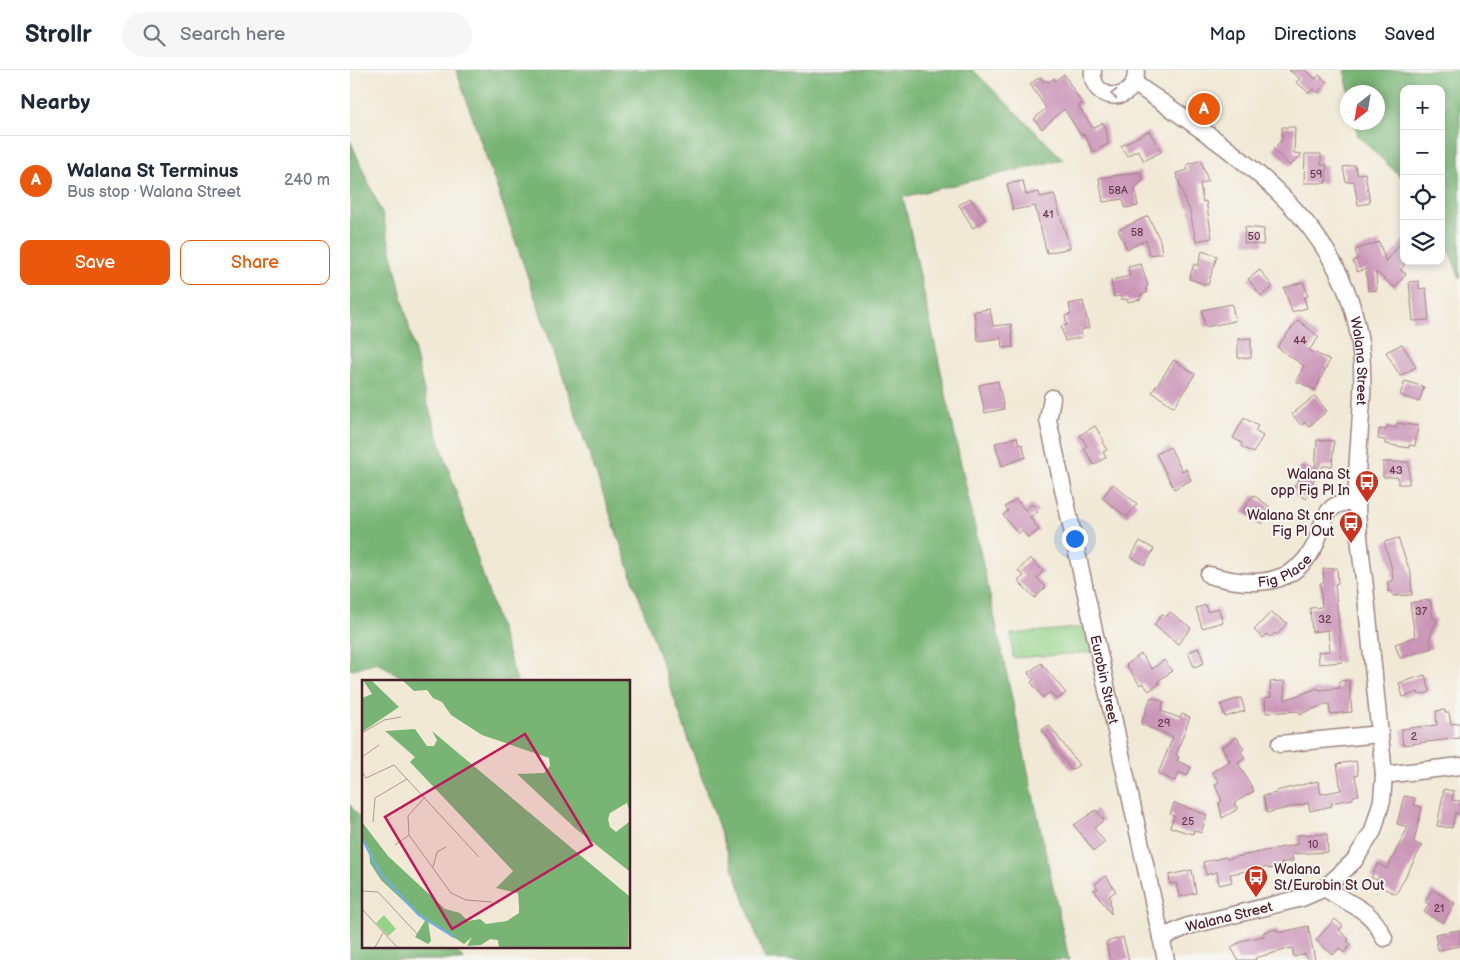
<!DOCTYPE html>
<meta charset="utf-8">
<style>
:root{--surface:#fff;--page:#f6f6f7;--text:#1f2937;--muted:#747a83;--line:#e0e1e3;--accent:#ea580c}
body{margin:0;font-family:"Balsamiq Sans",sans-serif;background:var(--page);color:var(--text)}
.controls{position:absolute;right:15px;top:15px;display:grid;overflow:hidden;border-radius:10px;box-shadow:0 2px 8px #0003}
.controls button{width:45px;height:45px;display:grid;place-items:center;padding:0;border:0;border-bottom:1px solid var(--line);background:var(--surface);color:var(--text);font:25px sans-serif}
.compass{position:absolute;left:990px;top:15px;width:45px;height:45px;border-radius:50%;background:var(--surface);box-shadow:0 2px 8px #0003;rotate:211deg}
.you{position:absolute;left:724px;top:468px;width:18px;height:18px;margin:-12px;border:4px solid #fff;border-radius:50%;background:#1a73e8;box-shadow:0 0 0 8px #1a73e833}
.badge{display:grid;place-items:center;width:32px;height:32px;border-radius:50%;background:var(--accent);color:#fff;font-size:16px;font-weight:700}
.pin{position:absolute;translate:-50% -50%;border:2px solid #fff;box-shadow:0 1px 5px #0006}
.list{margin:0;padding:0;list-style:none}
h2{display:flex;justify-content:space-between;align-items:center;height:65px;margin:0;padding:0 20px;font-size:21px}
h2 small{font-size:16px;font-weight:400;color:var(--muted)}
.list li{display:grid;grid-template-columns:32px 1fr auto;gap:15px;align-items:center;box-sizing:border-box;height:90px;padding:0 20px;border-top:1px solid var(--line)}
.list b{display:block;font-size:19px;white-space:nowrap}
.list p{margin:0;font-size:16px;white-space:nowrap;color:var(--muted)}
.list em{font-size:16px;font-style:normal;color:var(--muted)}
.actions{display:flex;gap:10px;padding:15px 20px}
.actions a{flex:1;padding:11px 0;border:1px solid var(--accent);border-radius:10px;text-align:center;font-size:18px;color:var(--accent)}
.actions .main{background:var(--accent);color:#fff}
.icon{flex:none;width:28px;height:28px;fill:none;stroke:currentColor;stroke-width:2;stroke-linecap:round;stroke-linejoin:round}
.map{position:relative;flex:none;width:1110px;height:890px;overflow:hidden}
header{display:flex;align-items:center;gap:30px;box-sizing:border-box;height:70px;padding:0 25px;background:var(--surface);border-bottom:1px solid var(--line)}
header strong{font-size:24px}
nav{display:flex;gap:28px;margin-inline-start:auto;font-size:18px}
.search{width:350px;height:45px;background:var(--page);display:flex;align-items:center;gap:12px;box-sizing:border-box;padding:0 18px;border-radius:28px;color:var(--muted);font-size:19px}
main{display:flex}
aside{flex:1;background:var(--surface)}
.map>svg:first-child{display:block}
</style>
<header>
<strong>Strollr</strong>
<div class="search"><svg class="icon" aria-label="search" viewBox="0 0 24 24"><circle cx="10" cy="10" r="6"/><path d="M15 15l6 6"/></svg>Search here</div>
<nav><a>Map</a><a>Directions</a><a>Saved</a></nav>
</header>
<main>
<aside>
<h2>Nearby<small></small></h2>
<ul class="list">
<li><span class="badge">A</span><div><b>Walana St Terminus</b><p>Bus stop · Walana Street</p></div><em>240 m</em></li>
</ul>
<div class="actions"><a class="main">Save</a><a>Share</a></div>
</aside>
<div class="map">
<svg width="1110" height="890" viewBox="0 0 1110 890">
<rect width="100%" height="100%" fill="#f6f6f2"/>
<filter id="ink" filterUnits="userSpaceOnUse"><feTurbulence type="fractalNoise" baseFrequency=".02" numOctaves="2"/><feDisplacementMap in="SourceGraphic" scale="10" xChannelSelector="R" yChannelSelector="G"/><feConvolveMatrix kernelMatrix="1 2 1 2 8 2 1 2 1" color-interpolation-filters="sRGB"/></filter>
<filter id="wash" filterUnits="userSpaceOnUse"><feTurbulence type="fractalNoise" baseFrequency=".0096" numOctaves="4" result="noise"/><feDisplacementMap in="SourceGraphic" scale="20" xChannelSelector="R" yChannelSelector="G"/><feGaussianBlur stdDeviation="1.12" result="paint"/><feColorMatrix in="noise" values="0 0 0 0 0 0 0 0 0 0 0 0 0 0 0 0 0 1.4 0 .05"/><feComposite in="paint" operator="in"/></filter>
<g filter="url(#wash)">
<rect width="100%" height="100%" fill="#f1e9d5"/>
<path fill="#95d389" stroke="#70795a" d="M 737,557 L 744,582 L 663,588 L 661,564 Z"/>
<path fill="#78b575" stroke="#616a50" d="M 106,0 L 623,0 L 713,89 L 553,127 L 719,890 L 415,890 Z
M 994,0 L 1110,0 L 1110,208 L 1091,161 L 1091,19 L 1054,19 L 1054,110 L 1008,66 L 1005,53 L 1028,52 L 1028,22 L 999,22 Z
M 0,70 L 33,146 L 76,329 L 167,611 L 58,611 L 27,592 L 0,600 Z
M 0,735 L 14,753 L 14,876 L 102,876 L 114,890 L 0,890 Z"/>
<g id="blocks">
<path fill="#cb95b8" d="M 939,0 L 955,0 L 966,9 L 969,5 L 977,12 L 968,23 L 963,19 L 959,23 L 946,12 L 950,9 Z
M 714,4 L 732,34 L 728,36 L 743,58 L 753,53 L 756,58 L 758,74 L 743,82 L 734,64 L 731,65 L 714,39 L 692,59 L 684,49 L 696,38 L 680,14 L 690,7 L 694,12 L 696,10 L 698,12 L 704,8 L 705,11 Z
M 932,57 L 945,57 L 944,83 L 952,84 L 940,96 L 923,79 L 932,70 Z
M 799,61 L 811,82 L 794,91 L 788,80 L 777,86 L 771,76 Z
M 955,84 L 971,84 L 971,95 L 977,95 L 976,113 L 954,113 Z
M 851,90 L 858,111 L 850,114 L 853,132 L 856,131 L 862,168 L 846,171 L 839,137 L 837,137 L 826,103 L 838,100 L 836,95 Z
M 1005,95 L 1007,104 L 1015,103 L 1020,133 L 1008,135 L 1004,111 L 996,112 L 993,97 Z
M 790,102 L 793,110 L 785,118 L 788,136 L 775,138 L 773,129 L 753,132 L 749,108 Z
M 673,111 L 676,125 L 689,122 L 690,127 L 704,124 L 720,178 L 697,183 L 685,136 L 663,140 L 657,114 Z
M 620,128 L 635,150 L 623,158 L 609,135 Z
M 798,146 L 810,170 L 812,183 L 799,185 L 796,170 L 777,179 L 768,160 Z
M 895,157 L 914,159 L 913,175 L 894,173 Z
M 1054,169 L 1054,196 L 1050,200 L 1056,204 L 1045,218 L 1026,202 L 1027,220 L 1018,221 L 1016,199 L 1007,202 L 1003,191 L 1008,189 L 1005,180 L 1029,172 L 1036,192 Z
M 852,181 L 867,186 L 858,215 L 839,209 L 844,194 L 848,196 Z
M 791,194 L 798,216 L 796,217 L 797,223 L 790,225 L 791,229 L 778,232 L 777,229 L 772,230 L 771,226 L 764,227 L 761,210 L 780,206 L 778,197 Z
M 910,200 L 923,217 L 911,226 L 898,209 Z
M 1069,211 L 1069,219 L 1076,218 L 1079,250 L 1063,251 L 1059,212 Z
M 953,212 L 958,226 L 954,228 L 957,238 L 942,242 L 934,218 Z
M 733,231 L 739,258 L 730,260 L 732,267 L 715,271 L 711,256 L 717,255 L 715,246 L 721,244 L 719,234 Z
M 882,234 L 885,251 L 855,257 L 852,240 Z
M 640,239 L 643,256 L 661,254 L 663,277 L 652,278 L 651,268 L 628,271 L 624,241 Z
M 948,250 L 969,267 L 959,280 L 980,290 L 965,320 L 946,311 L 954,296 L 927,277 Z
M 901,268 L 901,288 L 888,288 L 888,269 Z
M 1052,274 L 1066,297 L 1050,306 L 1036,282 Z
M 824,290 L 845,304 L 824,337 L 802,322 Z
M 648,311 L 654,339 L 635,343 L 629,315 Z
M 1055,311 L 1074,317 L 1069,332 L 1050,325 Z
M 965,326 L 977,341 L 958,357 L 955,352 L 951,355 L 942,344 Z
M 894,348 L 908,356 L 905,361 L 913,366 L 903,383 L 891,376 L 892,373 L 883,368 Z
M 1047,353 L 1068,356 L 1065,376 L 1059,375 L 1059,378 L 1035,374 L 1035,370 L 1028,369 L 1029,359 L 1036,360 L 1037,356 L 1046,358 Z
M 745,356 L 754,371 L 752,372 L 757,380 L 753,382 L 756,387 L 744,395 L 734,378 L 737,376 L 730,365 Z
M 667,367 L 669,375 L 672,374 L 676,387 L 652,396 L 645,373 Z
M 967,370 L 984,371 L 982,396 L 973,396 L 960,416 L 963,418 L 956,429 L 942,420 L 949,409 L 944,407 L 953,394 L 965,402 Z
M 820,377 L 832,401 L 836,399 L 841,410 L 824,419 L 806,384 Z
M 1033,392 L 1059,392 L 1059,414 L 1048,414 L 1048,407 L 1033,407 Z
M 763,414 L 787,434 L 777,447 L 752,428 Z
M 903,425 L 919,436 L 915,442 L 918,443 L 912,454 L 892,442 Z
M 666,429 L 675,440 L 682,434 L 688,442 L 680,447 L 689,460 L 678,468 L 672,460 L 668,464 L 653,445 L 658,441 L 655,437 Z
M 1048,468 L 1061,504 L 1062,525 L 1043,526 L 1042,521 L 1038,522 L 1038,511 L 1043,511 L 1042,499 L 1034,472 Z
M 790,471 L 804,479 L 795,495 L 781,487 Z
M 680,488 L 693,501 L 687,508 L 696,517 L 685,528 L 668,511 L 674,506 L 668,501 Z
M 987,498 L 988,513 L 985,514 L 992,592 L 969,594 L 968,582 L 980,581 L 978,560 L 962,562 L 960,538 L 972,537 L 970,513 L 974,513 L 973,499 Z
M 1080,530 L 1083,548 L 1087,550 L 1079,568 L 1082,578 L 1050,588 L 1045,574 L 1065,567 L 1060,533 Z
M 856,535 L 858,542 L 868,538 L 873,552 L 852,558 L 846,538 Z
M 820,542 L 841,558 L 828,574 L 804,555 L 812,544 L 816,547 Z
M 921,542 L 937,553 L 927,565 L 925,563 L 920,567 L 917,564 L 913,568 L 904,560 Z
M 849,578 L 854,593 L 844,597 L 838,582 Z
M 791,584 L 802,599 L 814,590 L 822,601 L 808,611 L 809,614 L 799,621 L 793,613 L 790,615 L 776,595 Z
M 691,593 L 716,623 L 707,630 L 700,622 L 693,628 L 681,612 L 684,610 L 678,603 Z
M 1075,605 L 1080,622 L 1069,625 L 1068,622 L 1053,627 L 1049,613 Z
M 999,610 L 1002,642 L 980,644 L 979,633 L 950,644 L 949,641 L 916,643 L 915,628 L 921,627 L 920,612 L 934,611 L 935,630 L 968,618 L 969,620 L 990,618 L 989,611 Z
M 801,627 L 814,632 L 811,641 L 830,648 L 832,644 L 840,647 L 826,685 L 829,687 L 827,691 L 841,697 L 837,706 L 829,702 L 825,711 L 808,704 L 823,667 L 791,654 Z
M 891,628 L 895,641 L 875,647 L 871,634 Z
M 1095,640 L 1095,643 L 1099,643 L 1101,654 L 1110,653 L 1110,668 L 1053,675 L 1051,659 L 1087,655 L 1086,641 Z
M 699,655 L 729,695 L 721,700 L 692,660 Z
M 887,667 L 894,679 L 891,681 L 895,688 L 888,693 L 904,721 L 884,733 L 888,739 L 872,748 L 869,733 L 872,731 L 865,715 L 869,712 L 862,702 L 880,691 L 872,677 Z
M 1006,691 L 1008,705 L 1005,706 L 1009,725 L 1003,726 L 1003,729 L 981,733 L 982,736 L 960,741 L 958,733 L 917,743 L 913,726 L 927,723 L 926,721 L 968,711 L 971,724 L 991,720 L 987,694 Z
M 1094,719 L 1104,721 L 1102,730 L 1110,731 L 1110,744 L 1105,743 L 1102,758 L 1087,756 Z
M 1054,726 L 1065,728 L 1064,735 L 1072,737 L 1064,772 L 1072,776 L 1046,824 L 1028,816 L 1030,812 L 1021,807 L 1028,794 L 1037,799 L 1058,757 L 1047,754 Z
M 824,733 L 857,745 L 851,763 L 844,760 L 843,764 L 835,762 L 820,757 L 824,746 L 820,744 Z
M 746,740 L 754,750 L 744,758 L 755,772 L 744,781 L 724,755 Z
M 977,764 L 978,782 L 942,784 L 943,791 L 931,793 L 932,797 L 918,799 L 918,797 L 880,804 L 882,812 L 869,815 L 867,802 L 856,805 L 853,792 L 876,787 L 877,789 L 948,774 L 948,765 Z
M 842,800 L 846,823 L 829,827 L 826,813 L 820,814 L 819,805 Z
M 756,806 L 766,821 L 760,825 L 761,844 L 744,820 L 748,819 L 745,814 Z
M 1082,820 L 1105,833 L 1093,853 L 1074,842 L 1079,834 L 1075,832 Z
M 985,849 L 993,856 L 989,860 L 999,869 L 997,871 L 1001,874 L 994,883 L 989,878 L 983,885 L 966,870 Z
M 958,856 L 965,890 L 958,890 L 955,884 L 944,887 L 942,878 L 905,888 L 906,890 L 888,890 L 881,877 L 895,870 L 914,866 L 914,862 L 927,859 L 928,863 Z
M 1110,860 L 1110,876 L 1088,880 L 1085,864 Z
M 773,867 L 779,890 L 760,890 L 756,872 Z"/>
</g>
</g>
<g filter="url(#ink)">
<use href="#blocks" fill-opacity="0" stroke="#9e8480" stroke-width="1"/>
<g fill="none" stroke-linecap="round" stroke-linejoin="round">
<g stroke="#9e8480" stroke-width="19">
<g id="minor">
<path d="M 743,0 C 739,32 787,36 786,0"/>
<path id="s1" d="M 784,13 C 882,81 999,151 1011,282 C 1016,332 1005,382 1007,432 C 1007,464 1013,496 1016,527 C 1022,587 1028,646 1034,705 L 1032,730 L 1023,761 L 1004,791 L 975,818 L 952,828 L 838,856 L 811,868"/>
<path id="s2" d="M 702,328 L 698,350 L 816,890"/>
<path id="s3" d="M 859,505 C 897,516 942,519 964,477 C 970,466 972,447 981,439 C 988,432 998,432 1007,431"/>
<path d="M 930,674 L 1030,664"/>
<path d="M 1034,705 L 1110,696"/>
<path d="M 975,818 C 1001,837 1020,836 1034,868"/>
</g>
</g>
<use href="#minor" stroke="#fff" stroke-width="16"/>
</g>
<defs><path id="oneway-chevron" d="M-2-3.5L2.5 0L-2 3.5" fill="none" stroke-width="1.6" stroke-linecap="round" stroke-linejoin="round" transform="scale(1.25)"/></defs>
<use stroke="#ae9aa0" href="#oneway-chevron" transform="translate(764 24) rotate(-179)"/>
</g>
<defs>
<g id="bus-pin" transform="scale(1.25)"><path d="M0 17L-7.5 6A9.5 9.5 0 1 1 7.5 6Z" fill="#c8321e" stroke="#f6f6f2"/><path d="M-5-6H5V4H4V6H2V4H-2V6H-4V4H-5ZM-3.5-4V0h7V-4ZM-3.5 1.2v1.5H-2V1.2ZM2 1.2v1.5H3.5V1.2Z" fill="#fff"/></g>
</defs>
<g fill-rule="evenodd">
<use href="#bus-pin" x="1017" y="412"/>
<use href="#bus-pin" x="1001" y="453"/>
<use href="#bus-pin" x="906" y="807"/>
</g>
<g text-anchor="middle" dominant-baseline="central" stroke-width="4" stroke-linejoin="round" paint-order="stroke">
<g font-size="11" fill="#6a3c4e">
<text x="966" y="104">59</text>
<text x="768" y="120">58A</text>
<text x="698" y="144">41</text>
<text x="787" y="162">58</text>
<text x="904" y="166">50</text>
<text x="950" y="270">44</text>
<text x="1046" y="400">43</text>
<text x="1071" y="541">37</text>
<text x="975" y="549">32</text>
<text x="814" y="653">29</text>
<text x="1064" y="666">2</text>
<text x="838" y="751">25</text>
<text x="963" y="774">10</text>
<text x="1089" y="838">21</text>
</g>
<g font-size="14" fill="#4a1f2b" stroke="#f6f6f2">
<text stroke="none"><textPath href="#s1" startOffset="374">Walana Street</textPath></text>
<text stroke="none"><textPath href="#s3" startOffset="79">Fig Place</textPath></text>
<text stroke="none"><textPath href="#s2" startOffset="288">Eurobin Street</textPath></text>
<text transform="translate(879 847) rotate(-14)">Walana Street</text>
</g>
<g font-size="14" fill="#4a1f2b" stroke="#f6f6f2" text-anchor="end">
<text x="1000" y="404">Walana St<tspan x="1000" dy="16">opp Fig Pl In</tspan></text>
<text x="984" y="445">Walana St cnr<tspan x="984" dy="16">Fig Pl Out</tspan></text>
<text x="924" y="799" text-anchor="start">Walana<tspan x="924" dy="16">St/Eurobin St Out</tspan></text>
</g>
</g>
<g transform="translate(12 610)">
<rect width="268" height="268" fill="#f1e9d5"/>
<path d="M 22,235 L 34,249 L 26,256 L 14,243 Z" fill="#95d389"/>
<path d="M 1,0 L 9,0 L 37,27 L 0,52 L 0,18 L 10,14 ZM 40,0 L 267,0 L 267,130 L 265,123 L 248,133 L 246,139 L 248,147 L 254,152 L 267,142 L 267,191 L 214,149 L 155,94 L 182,93 L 188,86 L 187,78 L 120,55 L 89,35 L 80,22 L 71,18 L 65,10 L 52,11 ZM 53,49 L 65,66 L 72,66 L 75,60 L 70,51 L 267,216 L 266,267 L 137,267 L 136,260 L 128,259 L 119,265 L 105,266 L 110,257 L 102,264 L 66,241 L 69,261 L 66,264 L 53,257 L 63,241 L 19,200 L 8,183 L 7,169 L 0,159 L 0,142 L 26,176 L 83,229 L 98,233 L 106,241 L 118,239 L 124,244 L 145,241 L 157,233 L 157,227 L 156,213 L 134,208 L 151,191 L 48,82 L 53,77 L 23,51 Z" fill="#78b575"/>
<path fill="none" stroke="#71aee3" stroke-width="2.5" d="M 1,160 L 18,193 L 57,235 L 92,257"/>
<path fill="none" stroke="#ae9891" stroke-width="1" d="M 0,53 L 22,40 L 39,37M 0,77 L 17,65M 0,92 L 4,98 L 32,85 L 117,177M 63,117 L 46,136 L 47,155 L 89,213 L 104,220 L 130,222M 11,142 L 13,118 L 45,99M 33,165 L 47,155M 71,187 L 75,172 L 84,167M 0,211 L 16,212 L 58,257M 0,229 L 35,267M 13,267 L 21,253"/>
<path fill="#c2185b" fill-opacity="0.15" stroke="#c2185b" stroke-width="2.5" d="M 163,54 L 230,165 L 90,249 L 23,137 Z"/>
<rect width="268" height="268" fill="none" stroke="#4a1f2b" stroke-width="2.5"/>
</g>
</svg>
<div class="controls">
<button>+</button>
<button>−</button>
<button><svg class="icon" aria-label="locate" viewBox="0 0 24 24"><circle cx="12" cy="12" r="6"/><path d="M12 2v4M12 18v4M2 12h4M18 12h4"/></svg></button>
<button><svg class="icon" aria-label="layers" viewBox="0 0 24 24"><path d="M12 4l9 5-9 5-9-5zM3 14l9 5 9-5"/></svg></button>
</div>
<svg class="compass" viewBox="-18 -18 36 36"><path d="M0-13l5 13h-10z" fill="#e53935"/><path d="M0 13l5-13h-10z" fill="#747a83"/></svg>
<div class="you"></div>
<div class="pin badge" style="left:854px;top:39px">A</div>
</div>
</main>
